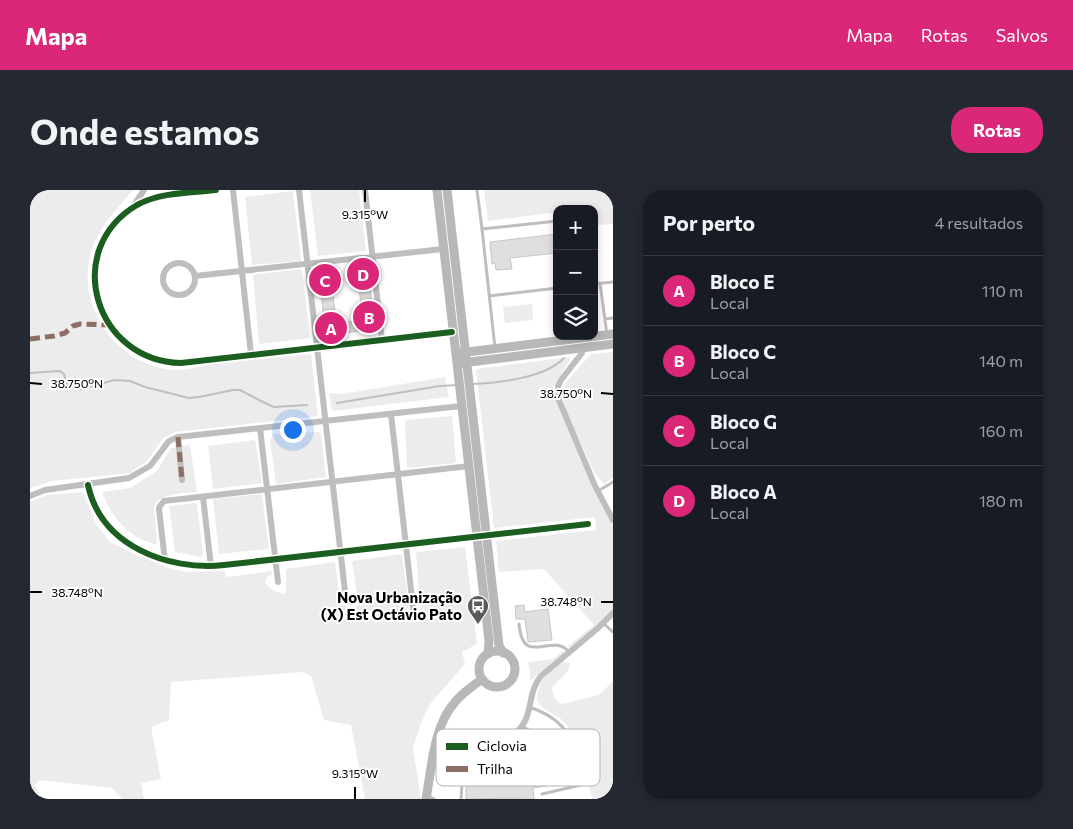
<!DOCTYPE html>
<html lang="pt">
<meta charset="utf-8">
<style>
:root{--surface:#171b24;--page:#242831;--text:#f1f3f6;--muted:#9ea1a6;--line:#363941;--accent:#db2777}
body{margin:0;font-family:Commissioner,sans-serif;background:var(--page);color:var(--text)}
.controls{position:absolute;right:15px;top:15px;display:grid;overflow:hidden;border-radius:10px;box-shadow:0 2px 8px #0003}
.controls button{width:45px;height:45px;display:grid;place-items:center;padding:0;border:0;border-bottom:1px solid var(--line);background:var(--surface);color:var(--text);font:25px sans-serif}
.you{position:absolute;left:262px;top:239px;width:18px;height:18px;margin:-12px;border:4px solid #fff;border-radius:50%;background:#1a73e8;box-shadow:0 0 0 8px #1a73e833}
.badge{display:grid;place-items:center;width:32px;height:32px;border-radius:50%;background:var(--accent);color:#fff;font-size:16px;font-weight:700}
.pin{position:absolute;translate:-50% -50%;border:2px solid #fff;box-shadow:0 1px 5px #0006}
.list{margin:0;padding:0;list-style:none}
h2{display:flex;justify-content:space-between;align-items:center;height:65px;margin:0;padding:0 20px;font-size:21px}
h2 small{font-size:16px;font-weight:400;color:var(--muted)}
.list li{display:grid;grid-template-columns:32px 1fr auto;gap:15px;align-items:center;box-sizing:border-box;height:70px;padding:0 20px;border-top:1px solid var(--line)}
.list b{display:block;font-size:19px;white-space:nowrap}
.list p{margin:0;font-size:16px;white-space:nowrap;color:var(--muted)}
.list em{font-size:16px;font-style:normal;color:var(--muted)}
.icon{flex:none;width:28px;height:28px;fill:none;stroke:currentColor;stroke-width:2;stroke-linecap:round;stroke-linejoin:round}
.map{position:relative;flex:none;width:583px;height:609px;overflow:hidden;border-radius:20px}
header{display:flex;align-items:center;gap:30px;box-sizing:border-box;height:70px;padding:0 25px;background:var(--accent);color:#fff}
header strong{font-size:24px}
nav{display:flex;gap:28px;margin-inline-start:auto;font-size:18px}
.intro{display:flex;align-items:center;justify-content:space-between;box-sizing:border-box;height:120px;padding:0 30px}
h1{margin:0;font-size:35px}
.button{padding:12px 22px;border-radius:20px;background:var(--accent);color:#fff;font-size:18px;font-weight:700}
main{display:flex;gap:30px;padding:0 30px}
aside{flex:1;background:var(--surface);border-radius:20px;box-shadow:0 2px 8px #0003}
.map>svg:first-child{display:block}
</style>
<header>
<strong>Mapa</strong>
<nav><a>Mapa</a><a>Rotas</a><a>Salvos</a></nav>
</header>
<div class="intro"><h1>Onde estamos</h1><a class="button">Rotas</a></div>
<main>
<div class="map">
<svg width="583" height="609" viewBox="0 0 583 609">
<rect width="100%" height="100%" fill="#fff"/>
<path fill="#ececec" d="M 0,0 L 103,0 C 85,21 64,43 59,71 C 49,123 92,178 145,180 C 157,180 171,176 183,174 C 216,171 248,167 281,164 L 288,226 L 145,242 L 133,248 L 118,270 L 100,283 L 23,291 L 0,298 Z
M 280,0 L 329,0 L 336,61 L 288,66 Z
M 454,0 L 583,0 L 583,34 L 568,35 L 565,17 L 527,19 L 527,22 L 458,31 Z
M 263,1 L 271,71 L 222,75 L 215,7 Z
M 270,79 L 272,81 L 280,148 L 229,154 L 223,85 Z
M 502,114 L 503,130 L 475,133 L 473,117 Z
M 583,162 L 583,288 L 574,294 L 564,282 L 538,226 L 531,204 L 536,192 L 561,164 Z
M 539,167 L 540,170 L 523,197 L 522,202 L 564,302 L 583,335 L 583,419 L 570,434 L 539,458 L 538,456 L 564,435 L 514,379 L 469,382 L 466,351 L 566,340 L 565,327 L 464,338 L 446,181 L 447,179 Z
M 415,187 L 419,207 L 302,221 L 299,203 L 312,204 Z
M 422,226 L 426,270 L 425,273 L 380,278 L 377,276 L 375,233 L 377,230 Z
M 289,242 L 291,244 L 296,287 L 246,294 L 240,250 L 243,244 Z
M 225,250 L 232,293 L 183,299 L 178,256 Z
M 160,255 L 167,302 C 151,304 133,302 124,316 L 127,355 C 98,347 83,330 72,302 L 100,298 L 127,281 L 141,258 Z
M 53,302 L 66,334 L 79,351 L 106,365 L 142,379 L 157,382 L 194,381 L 197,387 L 242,381 L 242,384 L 237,387 L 235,392 C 240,400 246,403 256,404 L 256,379 L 305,372 L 310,410 C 314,420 327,421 330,410 L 327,406 L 322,371 L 372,364 L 379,416 L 374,425 L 378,431 L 388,432 L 391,426 L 386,362 L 435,357 L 447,454 L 432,462 L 435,474 L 400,514 L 391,533 L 383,558 L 391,609 L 335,609 L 321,535 L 294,530 L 281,486 L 273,482 L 141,492 L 139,530 L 121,537 L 131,589 L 111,593 L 114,609 L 92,609 L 82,598 L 9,590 L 5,595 L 11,609 L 0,609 L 0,312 L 18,305 Z
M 232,304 L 239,359 L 189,364 L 183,309 Z
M 167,313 L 173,364 L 171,367 L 145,362 L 139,316 Z
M 532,461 L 534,463 L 500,491 L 500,481 L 498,472 L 523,469 Z
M 532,472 L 540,473 C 540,483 528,490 522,498 C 523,506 525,511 532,514 L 569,505 L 583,491 L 583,609 L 562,609 C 556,582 553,551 532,530 C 524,523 513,521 507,511 C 508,490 516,485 532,472 Z"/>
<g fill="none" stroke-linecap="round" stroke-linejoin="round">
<path stroke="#bfbfbf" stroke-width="2" d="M 0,183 L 30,181 L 34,184 L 38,197 L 50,199 L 85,190 L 100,191 L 115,197 L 159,208 L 169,207 L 203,200 L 210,200 L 235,213 L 244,217 L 277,215
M 442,194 C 469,193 515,188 534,168
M 307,213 L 410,196 L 428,195"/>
</g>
<path fill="#dfdfdf" stroke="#c7c7c7" d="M 527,44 L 527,63 L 480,68 L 482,79 L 466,80 L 465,73 L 462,74 L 460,52 Z
M 337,72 L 345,139 L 296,145 L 288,78 L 300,76 L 306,133 L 333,130 L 326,73 Z
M 494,415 L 495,422 L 518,419 L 522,450 L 498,452 L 495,429 L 486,429 L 485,416 Z
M 539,555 L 544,571 L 546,585 L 514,589 L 516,596 L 503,598 L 504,609 L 486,609 L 486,608 L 436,609 L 436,586 L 452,585 L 452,582 L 485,581 L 483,568 L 486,568 L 485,563 L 492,562 L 492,561 Z"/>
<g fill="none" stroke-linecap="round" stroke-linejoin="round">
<path stroke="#bebebe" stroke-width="3" d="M 447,0 L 452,39
M 570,93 L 577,145
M 564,94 L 583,92
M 459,106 L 527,98
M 575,129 L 583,128
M 465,158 L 452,39 L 527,31
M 568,301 L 583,292
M 489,434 C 493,479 522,441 539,462
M 574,434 L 583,442
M 499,517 C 539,530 545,553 554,590 L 551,595 L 512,604
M 492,536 L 512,548
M 397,605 L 404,609
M 431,609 L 433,579 L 477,578"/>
<path stroke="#bebebe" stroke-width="6" d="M 186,0 C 160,3 131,2 107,15 C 31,60 65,171 151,173 L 422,142
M 203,0 L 221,164
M 269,0 L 316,410 L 322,412
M 335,0 L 352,150
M 102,18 L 114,0
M133 89a16 16 0 1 1 32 0a16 16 0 1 1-32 0Z
M 165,86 L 413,59
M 552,158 L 552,163 L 531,190 L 528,196 L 528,208 L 565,296 L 583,330
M 361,224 L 384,426
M 230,238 L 248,392
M 148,247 L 152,290
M 58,295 C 71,356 138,381 194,375 L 558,334
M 0,306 L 15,300 L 99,288 L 120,276 L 139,251 L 148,247 L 431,216
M 173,307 L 181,377
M 135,371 L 129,319 L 130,316 L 134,311 L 439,276
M 403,567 C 430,571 484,557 496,529 C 502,514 500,499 511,486 L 568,438 L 583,423"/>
<path stroke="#b8b8b8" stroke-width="9" d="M 407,0 L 459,451 L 458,464
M 417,0 L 463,403 L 469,455 L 473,463
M 429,163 L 583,144
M 432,173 L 583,154
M449 479a18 18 0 1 1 36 0a18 18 0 1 1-36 0Z
M 396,609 C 402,577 403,537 425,512 C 432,503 443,496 452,489"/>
<path stroke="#8d6e63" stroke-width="5" stroke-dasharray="10 5" stroke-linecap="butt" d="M 0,149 L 24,146 L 35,143 L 43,136 L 50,134 L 79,135
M 148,247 L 152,290"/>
<g stroke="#fff" stroke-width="9">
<path id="cycleway" d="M 186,0 C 160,3 131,2 107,15 C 31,60 65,171 151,173 L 422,142
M 58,295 C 71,356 138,381 194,375 L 558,334"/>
</g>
<use href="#cycleway" stroke="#1b5e20" stroke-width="6"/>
</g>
<path fill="none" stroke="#000" stroke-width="2" d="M 335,12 L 335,0M 0,193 L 12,194M 571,203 L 583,204M 0,402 L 12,402M 571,412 L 583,412M 325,609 L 325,597"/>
<defs>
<g id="bus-pin" transform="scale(1.125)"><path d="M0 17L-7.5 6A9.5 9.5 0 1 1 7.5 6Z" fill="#595959" stroke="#fff"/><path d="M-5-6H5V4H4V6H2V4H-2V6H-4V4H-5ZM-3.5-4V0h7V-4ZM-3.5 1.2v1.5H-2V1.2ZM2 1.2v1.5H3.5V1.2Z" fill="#fff"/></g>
</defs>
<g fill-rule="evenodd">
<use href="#bus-pin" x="448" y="416"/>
</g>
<g text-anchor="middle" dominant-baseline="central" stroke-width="4" stroke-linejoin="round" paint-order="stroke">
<g font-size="15" font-weight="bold" fill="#000" stroke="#fff" text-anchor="end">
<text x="432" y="407">Nova Urbanização<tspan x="432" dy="17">(X) Est Octávio Pato</tspan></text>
</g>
</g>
<rect x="406" y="539" width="164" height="57" rx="8" fill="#fff" stroke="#b2b2b2" stroke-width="1"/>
<rect x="416" y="553" width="22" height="7" fill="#1b5e20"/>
<rect x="416" y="576" width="22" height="6" fill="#8d6e63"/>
<g font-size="14" fill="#000">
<text x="447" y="561">Ciclovia</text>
<text x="447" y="584">Trilha</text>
</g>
<g font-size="12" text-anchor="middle" fill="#000" stroke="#fff" stroke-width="4" stroke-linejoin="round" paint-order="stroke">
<text x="335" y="29">9.315°W</text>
<text x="47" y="198">38.750°N</text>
<text x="536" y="208">38.750°N</text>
<text x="47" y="407">38.748°N</text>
<text x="536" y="416">38.748°N</text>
<text x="325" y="588">9.315°W</text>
</g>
</svg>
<div class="controls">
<button>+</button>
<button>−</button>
<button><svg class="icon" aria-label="layers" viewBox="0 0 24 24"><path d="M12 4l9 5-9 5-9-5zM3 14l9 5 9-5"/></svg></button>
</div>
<div class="you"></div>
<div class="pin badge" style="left:301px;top:138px">A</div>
<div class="pin badge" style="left:339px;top:127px">B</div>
<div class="pin badge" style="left:295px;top:90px">C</div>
<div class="pin badge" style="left:333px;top:84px">D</div>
</div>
<aside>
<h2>Por perto<small>4 resultados</small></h2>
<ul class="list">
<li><span class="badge">A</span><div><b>Bloco E</b><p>Local</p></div><em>110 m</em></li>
<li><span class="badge">B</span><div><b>Bloco C</b><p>Local</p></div><em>140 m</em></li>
<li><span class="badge">C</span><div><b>Bloco G</b><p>Local</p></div><em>160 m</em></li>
<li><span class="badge">D</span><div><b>Bloco A</b><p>Local</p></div><em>180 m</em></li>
</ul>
</aside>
</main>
